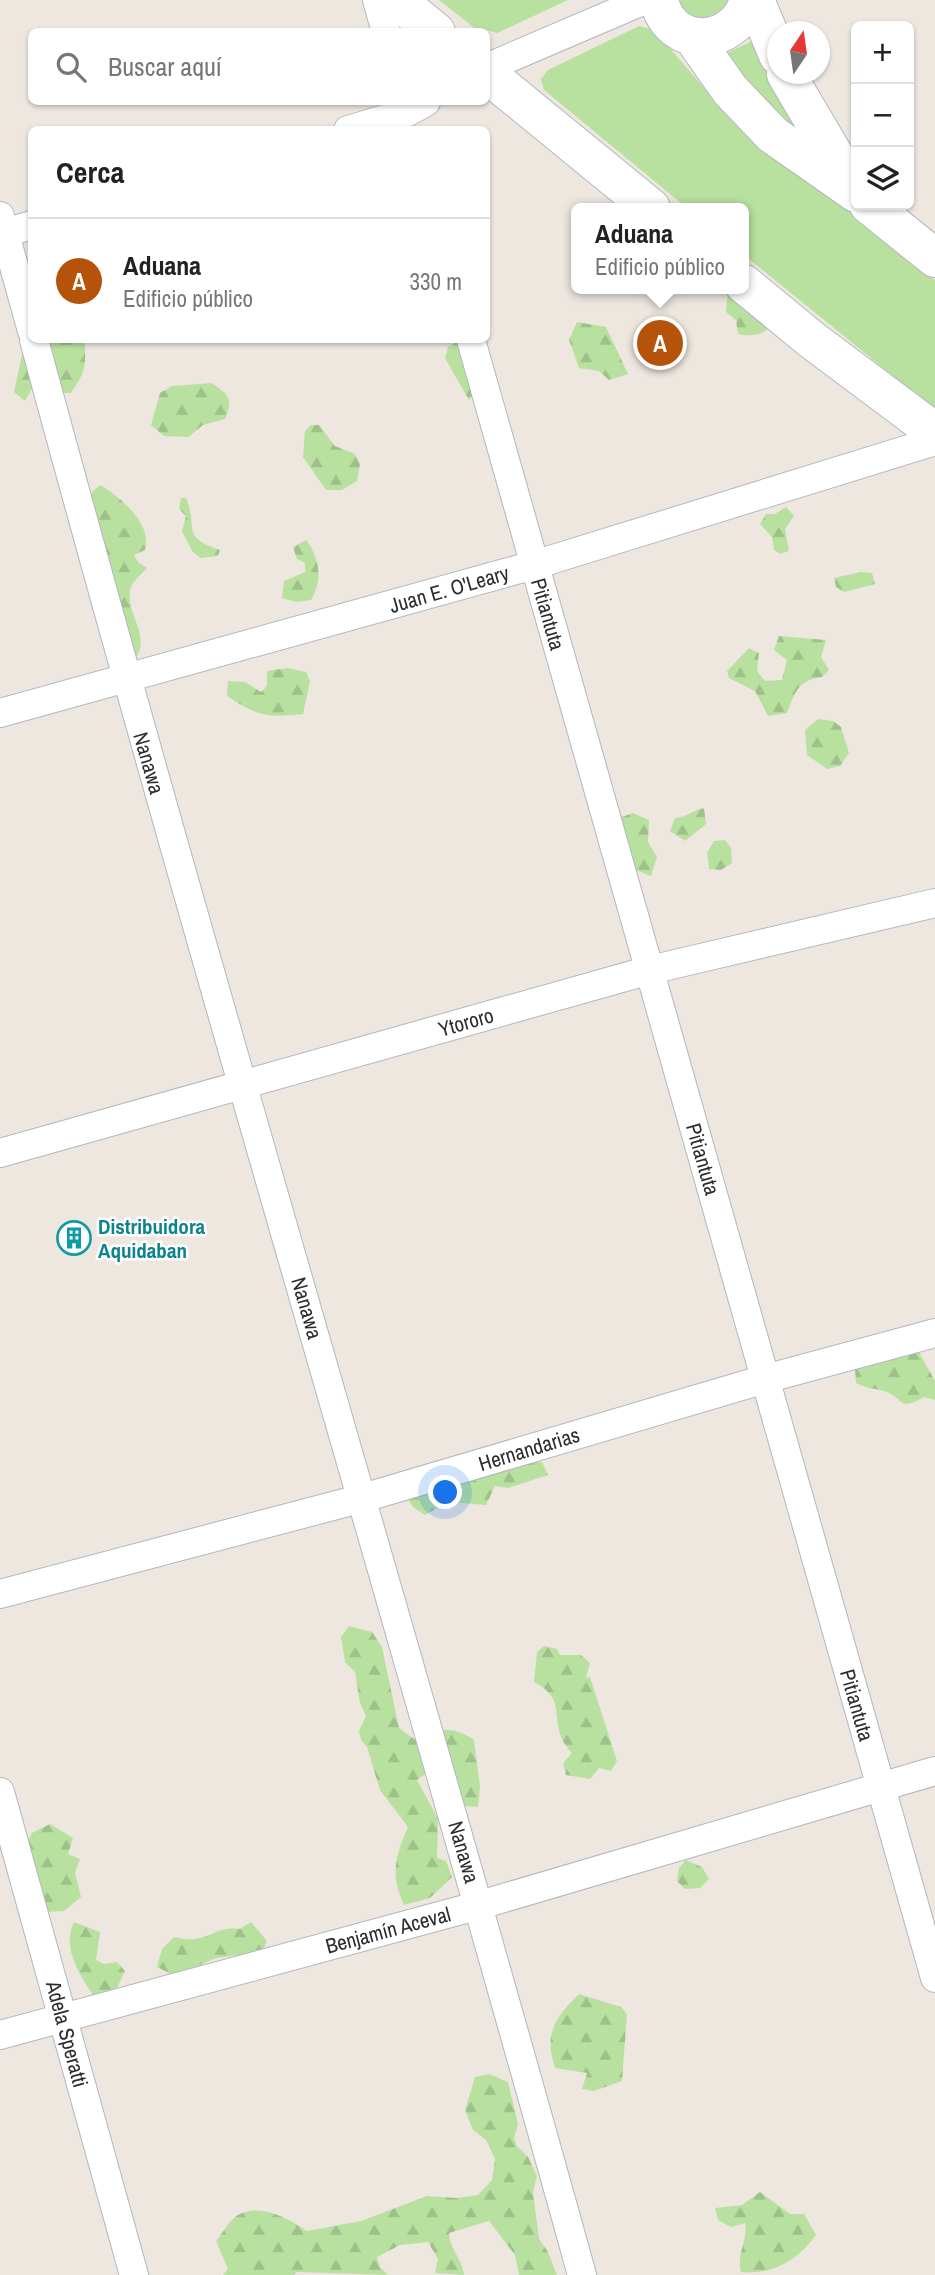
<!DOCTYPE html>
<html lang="es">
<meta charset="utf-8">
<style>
:root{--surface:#fff;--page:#f2f2f2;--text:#222;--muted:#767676;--line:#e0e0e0;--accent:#b45309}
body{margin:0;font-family:"Archivo Narrow",sans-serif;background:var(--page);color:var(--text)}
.controls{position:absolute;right:21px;top:21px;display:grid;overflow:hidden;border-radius:10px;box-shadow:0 2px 5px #0004}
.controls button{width:63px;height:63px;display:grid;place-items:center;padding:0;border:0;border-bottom:2px solid var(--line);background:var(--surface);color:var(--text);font:35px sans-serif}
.compass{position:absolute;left:767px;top:21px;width:63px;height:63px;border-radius:50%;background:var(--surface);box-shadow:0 2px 5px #0004;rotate:13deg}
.you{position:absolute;left:446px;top:1493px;width:24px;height:24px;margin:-18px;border:5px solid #fff;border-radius:50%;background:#1a73e8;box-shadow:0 0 0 10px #1a73e833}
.badge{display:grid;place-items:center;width:46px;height:46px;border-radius:50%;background:var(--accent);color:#fff;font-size:23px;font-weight:700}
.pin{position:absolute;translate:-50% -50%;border:4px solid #fff;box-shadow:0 2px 7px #0006}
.popup{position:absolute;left:571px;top:203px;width:178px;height:91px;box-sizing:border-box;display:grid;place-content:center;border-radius:10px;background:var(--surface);filter:drop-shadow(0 2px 5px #0005);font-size:23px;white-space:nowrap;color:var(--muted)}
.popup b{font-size:26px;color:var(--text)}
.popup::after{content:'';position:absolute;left:50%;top:100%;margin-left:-14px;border:14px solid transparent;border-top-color:var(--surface)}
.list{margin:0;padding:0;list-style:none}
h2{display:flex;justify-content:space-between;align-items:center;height:91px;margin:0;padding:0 28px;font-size:30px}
h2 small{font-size:23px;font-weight:400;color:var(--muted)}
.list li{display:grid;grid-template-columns:46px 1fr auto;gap:21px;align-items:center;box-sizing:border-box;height:126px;padding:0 28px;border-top:2px solid var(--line)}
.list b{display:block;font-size:26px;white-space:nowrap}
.list p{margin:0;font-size:23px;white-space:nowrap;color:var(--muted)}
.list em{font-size:23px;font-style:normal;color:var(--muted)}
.icon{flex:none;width:38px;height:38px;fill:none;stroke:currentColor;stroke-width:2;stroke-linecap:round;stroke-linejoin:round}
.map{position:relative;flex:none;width:935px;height:2275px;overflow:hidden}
.search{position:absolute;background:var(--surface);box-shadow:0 2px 5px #0004;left:28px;top:28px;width:462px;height:77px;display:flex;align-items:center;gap:18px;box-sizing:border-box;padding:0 24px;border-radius:10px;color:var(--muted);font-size:26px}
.panel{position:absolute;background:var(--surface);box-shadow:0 2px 5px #0004;left:28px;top:126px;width:462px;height:217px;border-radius:10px}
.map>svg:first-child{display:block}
</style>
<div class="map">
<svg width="935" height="2275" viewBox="0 0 935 2275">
<defs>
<pattern id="forest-firs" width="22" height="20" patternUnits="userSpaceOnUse" patternTransform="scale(1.75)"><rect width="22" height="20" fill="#b8e19f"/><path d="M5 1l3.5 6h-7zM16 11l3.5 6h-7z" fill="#9ec189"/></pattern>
</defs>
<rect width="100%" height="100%" fill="#ede7e0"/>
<path fill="#b8e19f" d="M 439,0 L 568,0 L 497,33 L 473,27 Z
M 676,0 L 737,0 L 733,10 L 697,23 Z
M 639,26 L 654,30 L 726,113 L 935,280 L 935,410 L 744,255 L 744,208 L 687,208 L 544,90 L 541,79 L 548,70 Z
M 754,40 L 816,153 L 721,56 Z"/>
<path fill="url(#forest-firs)" d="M 728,290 L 773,325 C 761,335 754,337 738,334 L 736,320 L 726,312 Z
M 577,322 L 606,327 L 628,374 L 609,380 L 599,371 L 579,368 L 569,340 Z
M 32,340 L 85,340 C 85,368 87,369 71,393 L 53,393 L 41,381 L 31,390 L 25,401 L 14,392 L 24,346 Z
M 459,341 L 483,383 L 469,400 L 445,358 L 448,347 Z
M 212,383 C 228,394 234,399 225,419 L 203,425 L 188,437 L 164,436 L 151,425 L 160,393 L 172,386 Z
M 311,425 L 319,425 L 335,446 L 355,454 L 360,464 L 357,481 L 342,490 L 326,490 L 303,457 L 305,431 Z
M 100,485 C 121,497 153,525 145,550 L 134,555 L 138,562 L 147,568 C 143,573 135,579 132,585 C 121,608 151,633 137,656 L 124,652 L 89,507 L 92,492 Z
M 181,498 L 186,498 C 199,529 179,536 220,550 L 218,556 L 200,558 L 192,551 L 182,531 L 186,516 L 179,509 Z
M 786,507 L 794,516 L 785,529 L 789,551 L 780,554 L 774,550 L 772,537 L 760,524 L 766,514 L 775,514 Z
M 306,540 C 320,558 323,581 311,600 L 297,602 L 282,598 L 284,581 L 305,572 L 305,563 L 297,559 L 293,547 Z
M 861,572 L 872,573 L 875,584 L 844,592 L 836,587 L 834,578 Z
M 779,636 L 826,640 L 821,657 L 829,670 L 822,677 C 798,680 795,692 787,713 L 768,716 L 755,691 L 729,678 L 727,671 L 749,648 L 759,653 L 757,671 L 765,681 L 782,680 L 787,660 L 774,650 Z
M 288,668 L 306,672 L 310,681 L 303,714 C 267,718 257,716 227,696 L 228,681 L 245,682 L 261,692 L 267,686 L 267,671 Z
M 818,719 L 833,721 L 841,727 L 849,753 L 840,766 L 827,769 L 807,755 L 805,730 Z
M 704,808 L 706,824 L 685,841 L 670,831 L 675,818 C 687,817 693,810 704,808 Z
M 633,813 L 649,820 L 648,842 L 657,857 L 651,876 L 633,869 L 617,833 L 622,817 Z
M 725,840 L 731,848 L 732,863 L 721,870 L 709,869 L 707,853 L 714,841 Z
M 918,1350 L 935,1381 L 935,1400 L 924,1397 C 896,1413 905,1397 884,1391 C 873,1388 867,1389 856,1383 L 855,1369 Z
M 523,1462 L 542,1462 L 548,1475 L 508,1488 L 495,1486 L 486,1505 L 448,1502 L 425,1515 L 413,1507 L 407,1498 L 467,1474 L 485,1478 L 492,1471 Z
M 349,1626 L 372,1632 L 382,1647 L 399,1728 L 418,1742 C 438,1727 453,1726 474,1740 L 480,1787 L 478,1807 L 455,1805 L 434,1768 L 417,1780 L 438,1819 L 437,1858 L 446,1861 L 452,1877 L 430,1898 L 404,1905 C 390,1874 395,1857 408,1827 L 380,1790 L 367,1747 L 361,1740 L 359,1731 L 366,1716 L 360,1703 L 355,1672 L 345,1662 L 341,1637 Z
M 544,1646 L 557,1649 L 560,1655 L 581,1655 L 590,1663 L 586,1678 L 590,1677 L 617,1761 L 611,1771 L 599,1768 L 590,1779 L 566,1775 L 563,1763 L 572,1753 C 544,1723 572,1702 534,1682 L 537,1652 Z
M 50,1824 L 73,1838 L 68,1854 L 80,1859 L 75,1873 L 81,1897 L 64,1911 L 47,1912 L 25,1846 L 32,1833 Z
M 686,1860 L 702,1867 L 709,1879 L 700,1888 L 685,1889 L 677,1881 L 679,1868 Z
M 74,1922 L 100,1932 L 96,1960 L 104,1964 L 117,1962 L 125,1971 L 117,1988 L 95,1998 C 81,1977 61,1948 74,1922 Z
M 251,1922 L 267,1941 L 262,1952 L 216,1958 L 175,1976 L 157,1967 L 162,1949 L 174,1937 C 210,1946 210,1925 240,1929 Z
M 579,1994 L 621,2007 L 627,2014 L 622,2081 L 594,2091 L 582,2089 L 587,2073 L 555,2068 C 544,2033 554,2019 579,1994 Z
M 489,2074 L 508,2082 L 518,2124 L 514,2138 L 517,2146 L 528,2157 L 537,2176 L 533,2192 L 539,2239 L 548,2252 L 557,2275 L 519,2275 L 515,2255 L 489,2221 L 449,2233 C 450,2250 462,2258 464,2275 L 435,2273 L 438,2259 L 428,2242 L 400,2245 L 377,2257 L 380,2267 L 388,2275 L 297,2272 L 294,2275 L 223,2275 L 228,2269 L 216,2241 C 222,2234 227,2224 234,2218 C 256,2200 289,2219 307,2231 L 361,2221 L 427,2196 L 457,2198 L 478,2195 L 492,2180 L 495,2159 L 486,2140 L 473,2130 L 465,2110 L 475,2077 Z
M 760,2192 L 790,2214 L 804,2214 L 816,2235 C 798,2260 773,2275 741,2272 C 736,2253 748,2242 745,2223 L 731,2227 L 718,2220 L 715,2208 L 742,2205 Z"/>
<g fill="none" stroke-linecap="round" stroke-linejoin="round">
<g stroke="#b3b6bf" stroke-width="30">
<path id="street" d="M 377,0 L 386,32
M 486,68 L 645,0
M 348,130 L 408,112 L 426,102
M 0,216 L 32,331
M 0,234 L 32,225
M 34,340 C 209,987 403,1629 582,2275
M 471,340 L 935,1978
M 0,713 L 534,565 L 935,441
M 0,1153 L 650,970 L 935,903
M 0,1594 L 363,1498 L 765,1379 L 935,1333
M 0,1792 L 134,2275
M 0,2035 L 480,1905 L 935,1771"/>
</g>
<g stroke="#b3b6bf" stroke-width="40">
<path id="secondary" d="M 397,0 L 436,32
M 659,0 C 670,51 735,48 749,0
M 755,0 L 778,55
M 692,36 L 730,90 L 773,135 L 856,193
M 486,73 L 651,208
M 786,74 L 838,162 L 845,182
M 869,205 L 935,258
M 744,284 L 812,340 L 935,432"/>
</g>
<use href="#street" stroke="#fff" stroke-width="28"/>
<use href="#secondary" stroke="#fff" stroke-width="38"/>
</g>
<defs>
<g id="building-ring" transform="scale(1.75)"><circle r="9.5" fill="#fff" stroke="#0f9aa8" stroke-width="1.5"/><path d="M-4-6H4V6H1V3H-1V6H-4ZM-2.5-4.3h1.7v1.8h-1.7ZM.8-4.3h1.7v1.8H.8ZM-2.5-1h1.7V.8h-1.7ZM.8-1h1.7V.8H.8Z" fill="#0f9aa8"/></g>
</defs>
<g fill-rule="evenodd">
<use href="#building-ring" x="74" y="1238"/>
</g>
<g text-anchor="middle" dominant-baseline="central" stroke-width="5" stroke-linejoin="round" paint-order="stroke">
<g font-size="21" fill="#2c2c2c" stroke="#fff">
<text transform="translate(449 589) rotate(-16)">Juan E. O'Leary</text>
<text transform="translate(548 614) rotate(74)">Pitiantuta</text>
<text transform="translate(149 763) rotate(74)">Nanawa</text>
<text transform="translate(466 1022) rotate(-16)">Ytororo</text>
<text transform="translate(703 1159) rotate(74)">Pitiantuta</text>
<text transform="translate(307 1308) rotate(74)">Nanawa</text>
<text transform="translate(529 1449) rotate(-17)">Hernandarias</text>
<text transform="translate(857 1705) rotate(74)">Pitiantuta</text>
<text transform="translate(464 1852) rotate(74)">Nanawa</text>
<text transform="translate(388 1930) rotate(-15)">Benjamín Aceval</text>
<text transform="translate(67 2034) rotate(75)">Adela Speratti</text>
</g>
<g font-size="21" font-weight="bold" fill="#0d838f" stroke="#fff" text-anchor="start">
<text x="98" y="1226">Distribuidora<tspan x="98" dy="24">Aquidaban</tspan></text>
</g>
</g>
</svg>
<div class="controls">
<button>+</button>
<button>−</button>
<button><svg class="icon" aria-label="layers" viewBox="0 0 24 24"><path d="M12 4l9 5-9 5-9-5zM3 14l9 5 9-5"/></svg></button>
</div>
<svg class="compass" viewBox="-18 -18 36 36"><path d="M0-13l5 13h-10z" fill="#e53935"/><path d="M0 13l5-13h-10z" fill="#767676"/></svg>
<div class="you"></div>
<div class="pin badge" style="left:660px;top:343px">A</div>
<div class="popup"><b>Aduana</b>Edificio público</div>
<div class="search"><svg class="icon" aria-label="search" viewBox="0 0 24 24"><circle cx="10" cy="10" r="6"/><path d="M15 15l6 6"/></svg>Buscar aquí</div>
<section class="panel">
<h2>Cerca<small></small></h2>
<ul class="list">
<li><span class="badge">A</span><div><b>Aduana</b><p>Edificio público</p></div><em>330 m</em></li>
</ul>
</section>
</div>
